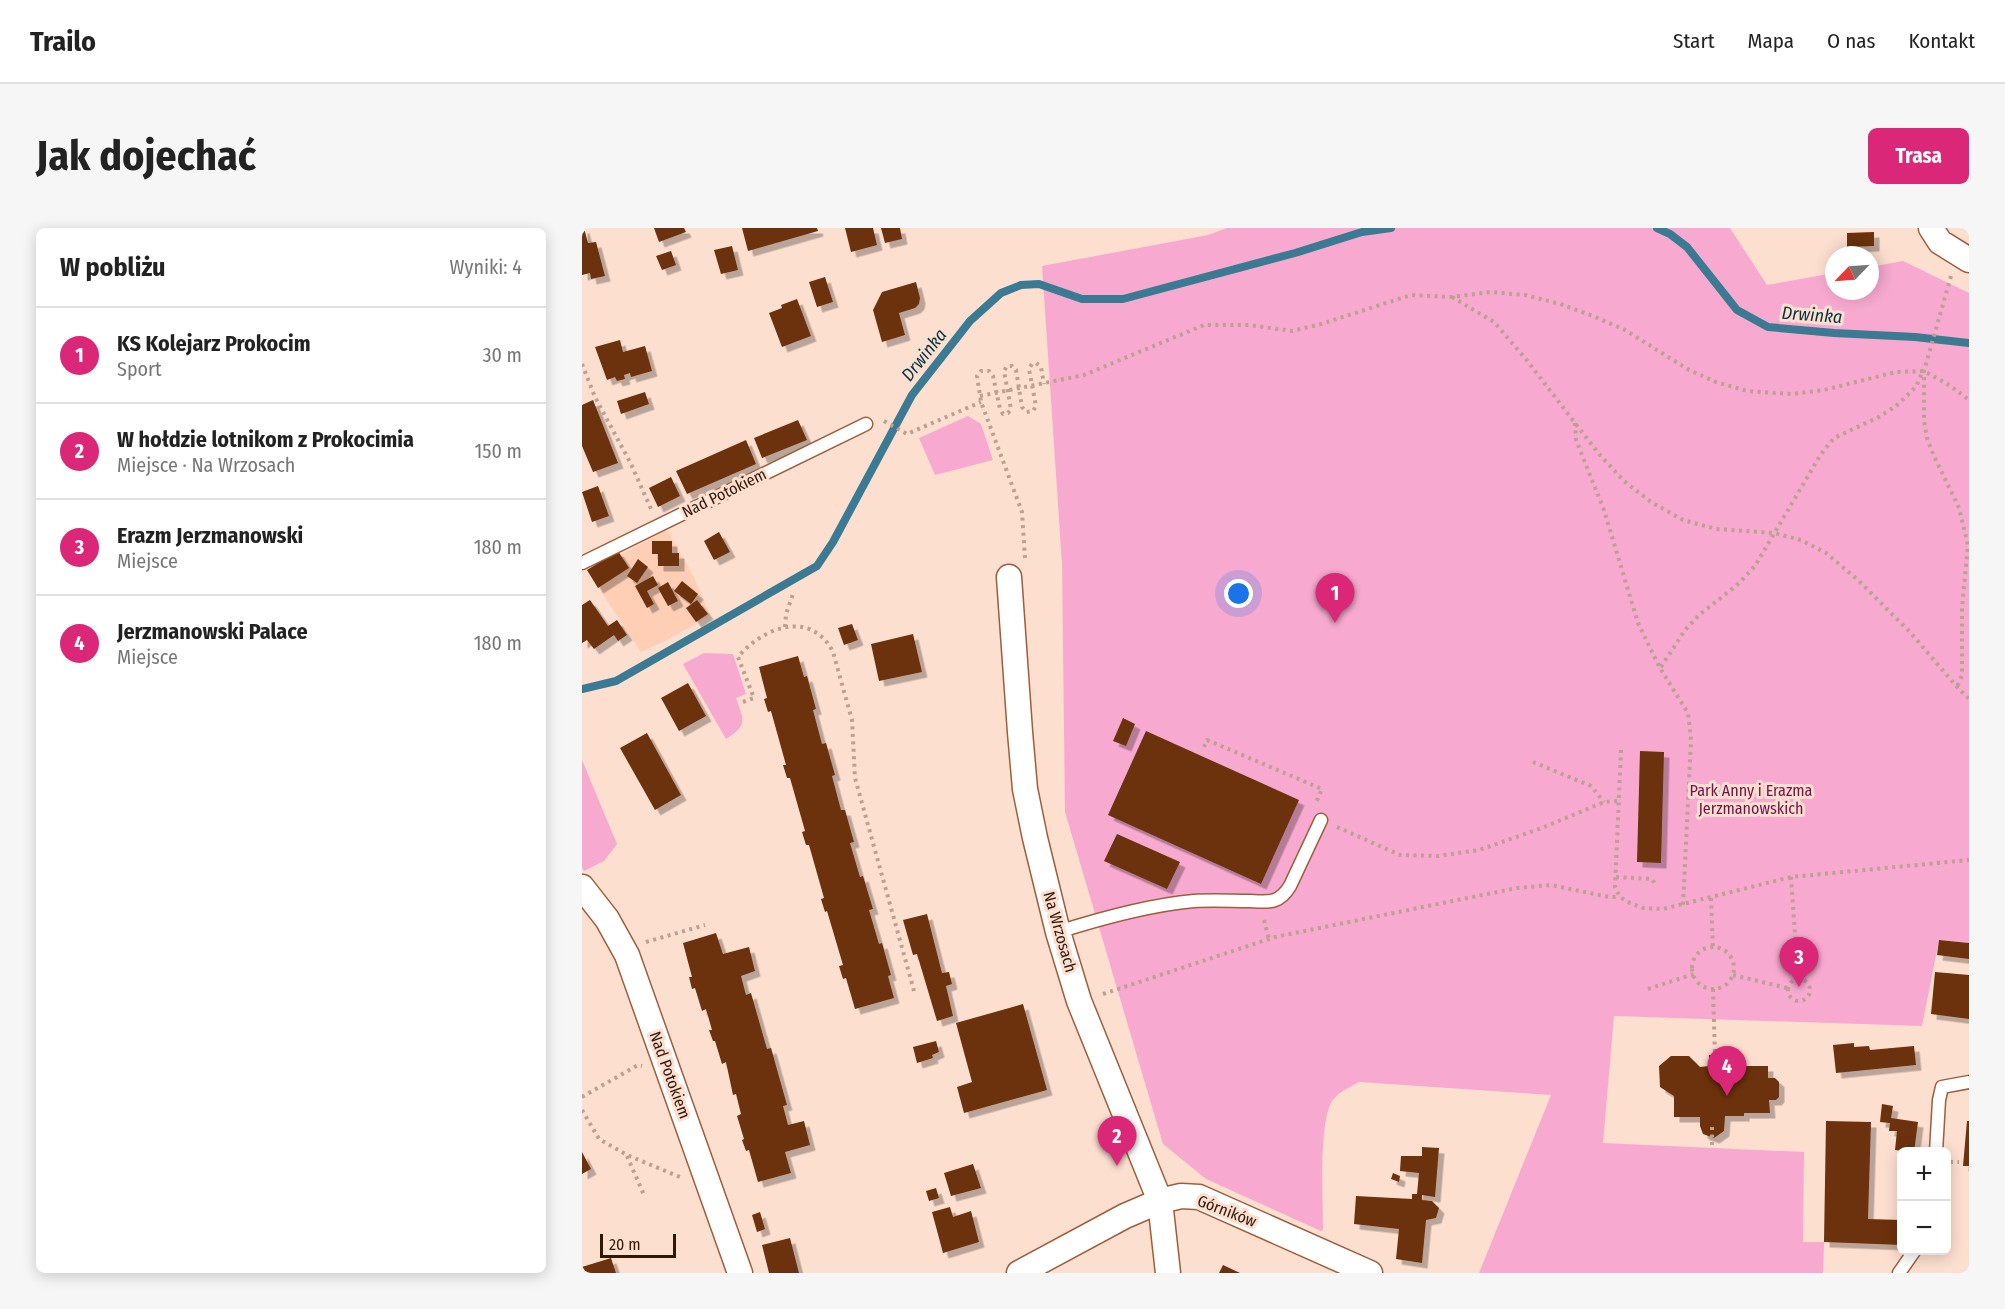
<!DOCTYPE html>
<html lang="pl">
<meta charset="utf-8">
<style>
:root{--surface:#fff;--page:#f6f6f6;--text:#222;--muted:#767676;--line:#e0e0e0;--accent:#db2777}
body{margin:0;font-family:"Fira Sans Condensed",sans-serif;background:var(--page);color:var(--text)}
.controls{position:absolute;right:18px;bottom:18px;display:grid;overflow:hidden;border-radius:9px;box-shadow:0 3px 15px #0003}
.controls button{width:54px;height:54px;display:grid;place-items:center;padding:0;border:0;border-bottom:2px solid var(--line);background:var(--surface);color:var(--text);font:30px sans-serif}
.compass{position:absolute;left:1243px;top:18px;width:54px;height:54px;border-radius:50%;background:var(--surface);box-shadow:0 3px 15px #0003;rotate:245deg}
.scale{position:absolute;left:18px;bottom:15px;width:76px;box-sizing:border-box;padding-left:6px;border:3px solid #311708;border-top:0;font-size:16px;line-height:21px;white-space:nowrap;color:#311708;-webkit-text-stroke:4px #fddfd0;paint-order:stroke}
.you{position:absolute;left:657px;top:366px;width:21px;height:21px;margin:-15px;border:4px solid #fff;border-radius:50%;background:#1a73e8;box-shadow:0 0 0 9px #1a73e833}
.badge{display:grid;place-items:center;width:39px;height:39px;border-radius:50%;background:var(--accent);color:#fff;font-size:20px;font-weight:700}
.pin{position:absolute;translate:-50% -50px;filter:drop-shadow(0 2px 3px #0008)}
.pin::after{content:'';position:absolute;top:32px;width:21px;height:18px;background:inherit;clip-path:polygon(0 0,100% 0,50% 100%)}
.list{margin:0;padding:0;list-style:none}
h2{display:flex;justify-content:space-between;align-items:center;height:78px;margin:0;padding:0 24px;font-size:26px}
h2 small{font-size:20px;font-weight:400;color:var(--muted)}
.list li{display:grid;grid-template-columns:39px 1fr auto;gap:18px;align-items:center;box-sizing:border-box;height:96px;padding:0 24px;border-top:2px solid var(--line)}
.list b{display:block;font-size:22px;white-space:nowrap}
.list p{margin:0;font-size:20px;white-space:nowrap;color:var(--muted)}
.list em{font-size:20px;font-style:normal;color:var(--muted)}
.map{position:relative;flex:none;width:1387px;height:1045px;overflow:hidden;border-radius:9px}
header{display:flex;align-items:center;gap:36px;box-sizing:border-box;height:84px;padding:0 30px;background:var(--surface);border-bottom:2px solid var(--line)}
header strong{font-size:28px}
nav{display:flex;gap:33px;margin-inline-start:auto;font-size:21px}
.intro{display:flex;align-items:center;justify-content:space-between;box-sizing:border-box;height:144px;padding:0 36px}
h1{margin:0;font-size:42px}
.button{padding:15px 27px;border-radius:9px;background:var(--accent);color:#fff;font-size:21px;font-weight:700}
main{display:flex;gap:36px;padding:0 36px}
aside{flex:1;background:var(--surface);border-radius:9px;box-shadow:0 3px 15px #0003}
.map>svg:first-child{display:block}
</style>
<header>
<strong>Trailo</strong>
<nav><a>Start</a><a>Mapa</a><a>O nas</a><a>Kontakt</a></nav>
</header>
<div class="intro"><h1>Jak dojechać</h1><a class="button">Trasa</a></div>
<main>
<aside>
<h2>W pobliżu<small>Wyniki: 4</small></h2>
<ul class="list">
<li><span class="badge">1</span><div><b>KS Kolejarz Prokocim</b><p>Sport</p></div><em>30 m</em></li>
<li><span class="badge">2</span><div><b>W hołdzie lotnikom z Prokocimia</b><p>Miejsce · Na Wrzosach</p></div><em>150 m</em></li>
<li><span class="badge">3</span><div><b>Erazm Jerzmanowski</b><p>Miejsce</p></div><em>180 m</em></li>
<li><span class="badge">4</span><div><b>Jerzmanowski Palace</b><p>Miejsce</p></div><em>180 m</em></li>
</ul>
</aside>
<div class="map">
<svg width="1387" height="1045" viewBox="0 0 1387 1045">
<defs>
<filter id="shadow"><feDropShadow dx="5.5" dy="5.5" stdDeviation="0" flood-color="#0004"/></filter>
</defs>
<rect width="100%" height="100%" fill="#fddfd0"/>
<path fill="#ffceb5" d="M 85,302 L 111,347 L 128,387 L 85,412 L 59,424 L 5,342 L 36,323 L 38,327 Z"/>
<path fill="#f7a9cf" d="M 645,0 L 1148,0 L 1185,57 L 1252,45 L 1252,63 L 1288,63 L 1288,39 L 1321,33 L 1387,65 L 1387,715 L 1357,712 L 1340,798 L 1032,788 L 1021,915 L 1222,924 L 1221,1014 L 1242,1014 L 1241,1045 L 897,1045 L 969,867 L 777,854 C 767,860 753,865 748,877 C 737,905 741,969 741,1002 L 739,1003 L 624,951 L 581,916 L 483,584 L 480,336 L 460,38 L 626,7 Z
M 386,188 L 399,196 L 411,232 L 353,247 L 337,210 Z
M 122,425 L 151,426 L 164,466 L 154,470 C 162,493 166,497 144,511 L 101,436 Z
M 0,532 L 35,616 L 22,633 L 2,643 L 0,640 Z"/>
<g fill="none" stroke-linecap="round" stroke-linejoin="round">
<path stroke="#3a7a92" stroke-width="8" d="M 1075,0 L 1088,6 L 1105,19 L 1155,82 L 1186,99 L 1252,105 L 1333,109 L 1387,115
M 0,461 L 34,453 L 235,338 L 251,314 L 330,167 L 388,93 L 419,65 L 439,57 L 457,56 L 500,71 L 541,71 L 713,25 L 780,4 L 809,0"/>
</g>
<path fill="#6c3109" filter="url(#shadow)" d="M 0,0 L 2,0 L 6,15 L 14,14 L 23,48 L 9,51 L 8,45 L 0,47 Z
M 72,0 L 102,0 L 104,4 L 77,14 Z
M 160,0 L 235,0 L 236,3 L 166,23 Z
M 263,0 L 291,0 L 295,17 L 269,24 Z
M 299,0 L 318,0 L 320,11 L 303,15 Z
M 1292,4 L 1292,18 L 1265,19 L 1265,5 Z
M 150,18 L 156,42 L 139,46 L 132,22 Z
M 89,23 L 94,37 L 80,42 L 74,28 Z
M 243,49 L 251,74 L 235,79 L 227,54 Z
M 334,54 L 338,70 L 337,76 L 333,80 L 317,85 L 323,107 L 300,114 L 291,82 L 300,64 Z
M 215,71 L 229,108 L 200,119 L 187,85 L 200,80 L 199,77 Z
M 38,112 L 41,124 L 63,118 L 70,143 L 49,149 L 48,145 L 42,147 L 43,151 L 35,153 L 33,149 L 25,152 L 13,119 Z
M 63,164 L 67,176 L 39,186 L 35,173 Z
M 11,172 L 36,235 L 11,244 L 0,218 L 0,177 Z
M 216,192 L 225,212 L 180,230 L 172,210 Z
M 164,212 L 174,236 L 105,266 L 94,243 Z
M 89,249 L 98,268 L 76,279 L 67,260 Z
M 16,258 L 27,288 L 10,294 L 0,264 Z
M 137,304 L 148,324 L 132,332 L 122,313 Z
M 70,313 L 90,313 L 90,325 L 97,325 L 97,338 L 76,338 L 76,326 L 70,326 Z
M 36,323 L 47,340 L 16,360 L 5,342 Z
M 56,331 L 66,339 L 55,355 L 45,348 Z
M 71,348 L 76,357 L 65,363 L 72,376 L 65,380 L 53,358 Z
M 100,353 L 116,366 L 109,376 L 92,363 Z
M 86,354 L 96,373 L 86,378 L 76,360 Z
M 8,372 L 26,398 L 35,392 L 45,407 L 36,413 L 32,407 L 12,421 L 5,412 L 0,415 L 0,377 Z
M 115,372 L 126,386 L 114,394 L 104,380 Z
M 270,396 L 276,412 L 262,417 L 256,400 Z
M 331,406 L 340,444 L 297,453 L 289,416 Z
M 216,428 L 222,449 L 225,448 L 234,481 L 231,482 L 240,516 L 244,515 L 253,547 L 250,548 L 259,582 L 263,582 L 272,614 L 268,615 L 278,649 L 281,648 L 291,681 L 287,682 L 297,716 L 300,715 L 309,747 L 306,748 L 312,770 L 273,781 L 264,750 L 261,751 L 257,738 L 261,737 L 245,683 L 243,684 L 239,671 L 242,670 L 227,617 L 224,617 L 220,604 L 223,603 L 208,550 L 205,550 L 201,537 L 204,537 L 189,483 L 186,484 L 182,471 L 185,470 L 177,439 Z
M 106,455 L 124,488 L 97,503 L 79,470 Z
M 541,490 L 553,496 L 544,518 L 531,513 Z
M 564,503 L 717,572 L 679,656 L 526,587 Z
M 65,505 L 99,567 L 73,582 L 38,520 Z
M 1058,523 L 1082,524 L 1079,635 L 1055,634 Z
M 535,606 L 598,634 L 585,661 L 522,633 Z
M 345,686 L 360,745 L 367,744 L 370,756 L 364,758 L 371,788 L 355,793 L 335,726 L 331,727 L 321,692 Z
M 134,705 L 141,726 L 167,719 L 173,743 L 159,748 L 164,767 L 169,765 L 185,821 L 189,820 L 205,877 L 201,878 L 206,897 L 222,893 L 228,917 L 203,924 L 209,945 L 176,954 L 167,922 L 164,923 L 160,912 L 162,911 L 155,888 L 159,886 L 154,866 L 151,867 L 144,834 L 140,836 L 133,813 L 131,813 L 127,802 L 130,802 L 124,781 L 120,783 L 113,760 L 110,761 L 107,749 L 110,749 L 101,715 Z
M 1357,712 L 1387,715 L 1387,731 L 1355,727 Z
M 1353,744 L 1387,747 L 1387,791 L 1349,786 Z
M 441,776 L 465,862 L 382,885 L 375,859 L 390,854 L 374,795 Z
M 354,813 L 357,824 L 350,827 L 351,830 L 335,835 L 331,819 Z
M 1272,815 L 1272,819 L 1287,818 L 1288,822 L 1332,818 L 1334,837 L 1254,845 L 1251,817 Z
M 1127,827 L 1154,827 L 1154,838 L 1186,838 L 1186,850 L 1193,850 L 1197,854 L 1197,869 L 1194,872 L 1187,872 L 1188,885 L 1162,885 L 1162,888 L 1143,888 L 1142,903 L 1132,910 L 1121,906 L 1118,898 L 1118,889 L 1092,889 L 1092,868 L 1078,859 L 1077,838 L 1089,828 L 1107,828 L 1118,839 L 1127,838 Z
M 1300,876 L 1311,878 L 1309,890 L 1336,894 L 1332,924 L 1313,922 L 1315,903 L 1307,903 L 1308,895 L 1298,894 Z
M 1244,893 L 1289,894 L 1286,991 L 1320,992 L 1320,1017 L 1242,1014 Z
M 1385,893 L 1387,893 L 1387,938 L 1381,938 Z
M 840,919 L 857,920 L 853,969 L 840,967 L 840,972 L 850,973 L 857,980 L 854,990 L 844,992 L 840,1035 L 814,1031 L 817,1001 L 772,996 L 774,968 L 830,971 L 830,966 L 835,966 L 837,945 L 818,943 L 819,928 L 840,928 Z
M 0,924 L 9,941 L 0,946 Z
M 391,936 L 399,960 L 369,968 L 362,945 Z
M 811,945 L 818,948 L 817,954 L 809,951 Z
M 354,960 L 357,970 L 347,973 L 344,963 Z
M 368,979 L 371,989 L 389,983 L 397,1014 L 361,1025 L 350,984 Z
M 178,984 L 183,1001 L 175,1004 L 170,987 Z
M 208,1010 L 217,1045 L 187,1045 L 180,1017 Z
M 29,1030 L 34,1045 L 0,1045 L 0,1039 Z
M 641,1037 L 658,1045 L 637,1045 Z"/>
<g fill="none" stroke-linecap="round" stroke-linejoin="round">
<g stroke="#9e5e3b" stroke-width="15">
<path id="lane" d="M 0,335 L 284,196
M 476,704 C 520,690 567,677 612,673 C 631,672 649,673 668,673 C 687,674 697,676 708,658 L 739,592
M 1354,924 L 1357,872 L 1360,859 L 1387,854
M 1317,1045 L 1333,1022"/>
</g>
<g stroke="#9e5e3b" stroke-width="27">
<path id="street" d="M 1349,0 L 1358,14 L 1387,32
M 427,349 L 438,504 L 443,561 L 453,610 L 476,704 L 497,773 L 578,973 L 586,1045
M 0,659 L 25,691 L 45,727 L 158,1045
M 437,1045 L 543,988 L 578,973 L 599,968 L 617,969 L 788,1045"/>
</g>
<path stroke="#bda091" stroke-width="4" stroke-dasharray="3 4.5" stroke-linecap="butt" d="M 1369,48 L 1342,143 L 1342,193 L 1345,210 L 1351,226 L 1377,280 L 1386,317 L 1380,380 L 1380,447 L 1375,459
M 870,69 L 912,94 L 943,130 L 1017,226 L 1042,253 L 1069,274 L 1101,292 L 1134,301 L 1192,305 L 1219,312 L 1244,325 L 1276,352 L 1328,404 L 1375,459 L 1387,471
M 0,136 L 13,169 L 49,236 L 69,281
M 398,168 L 502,147 L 622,97 L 667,97 L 710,103 L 739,96 L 829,67 L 870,69 L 908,64 L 943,67 L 978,76 L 1011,88 L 1043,102 L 1107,142 L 1134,154 L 1165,163 L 1210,166 L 1242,162 L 1314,144 L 1342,143 L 1367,157 L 1387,172
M 302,193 L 325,206 L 399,174
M 993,195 L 994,212 L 1022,282 L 1056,395 L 1078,440 L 1106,485 L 1109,512 L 1101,677
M 443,330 L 440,284 L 399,174 L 395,148 L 399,143 L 407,143 L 411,148 L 418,181 L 421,186 L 426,185 L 429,181 L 422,143 L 425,138 L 430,138 L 434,142 L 440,179 L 444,184 L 451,183 L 454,178 L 447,141 L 450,136 L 454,135 L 459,139 L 462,156
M 203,399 L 204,386 L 211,366
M 1079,439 L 1103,402 L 1117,387 L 1154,358 L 1173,338 L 1239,226 L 1252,210 L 1297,189 L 1314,178 L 1334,159 L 1340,145
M 161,474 L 172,470 L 156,429 C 181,399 229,381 251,424 L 270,492 L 273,550 L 332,763
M 622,519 L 625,512 L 740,561 L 734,575
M 1039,522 L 1033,659 L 1038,669 L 1048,675 L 1061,680 L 1081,681 L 1209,649 L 1387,632
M 951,534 L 1009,558 L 1022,574
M 755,599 L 818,627 L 856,628 L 897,622 L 960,600 L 1022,574 L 1036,573
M 1034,649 L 1070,651 L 1074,658
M 1209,649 L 1216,750
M 1129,670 L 1131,720
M 682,692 L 687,711
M 64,714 L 123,697
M1110 740a21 21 0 1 1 42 0a21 21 0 1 1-42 0Z
M 1151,747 L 1205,760
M1206 762a11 11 0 1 1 22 0a11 11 0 1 1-22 0Z
M 1066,761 L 1112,746
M 1131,761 L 1133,827
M 521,766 L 693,709 L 935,660 L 969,657 L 1027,669 L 1038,669
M 0,869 L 56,837 L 60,838
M 0,882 L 17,911 L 45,927 L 98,949
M 1130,917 L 1130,898
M 45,928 L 62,967
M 1368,934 L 1377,934"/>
<use href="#lane" stroke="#fff" stroke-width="12"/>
<use href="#street" stroke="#fff" stroke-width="24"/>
</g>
<g text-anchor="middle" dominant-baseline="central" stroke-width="6" stroke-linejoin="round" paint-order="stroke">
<g font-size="16" fill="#311708" stroke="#fddfd0">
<text transform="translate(142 265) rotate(-26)">Nad Potokiem</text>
<text transform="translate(478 704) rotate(74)">Na Wrzosach</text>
<text transform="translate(88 847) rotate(70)">Nad Potokiem</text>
<text transform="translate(645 983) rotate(21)">Górników</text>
</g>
<g font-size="16" fill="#72124d" stroke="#fddfd0">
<text x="1169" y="562">Park Anny i Erazma<tspan x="1169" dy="18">Jerzmanowskich</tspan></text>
</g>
<g font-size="18" font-style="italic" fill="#033243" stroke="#fddfd0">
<text transform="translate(1230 87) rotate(4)">Drwinka</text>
<text transform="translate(342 127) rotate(-52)">Drwinka</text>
</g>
</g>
</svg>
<div class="controls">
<button>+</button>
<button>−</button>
</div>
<svg class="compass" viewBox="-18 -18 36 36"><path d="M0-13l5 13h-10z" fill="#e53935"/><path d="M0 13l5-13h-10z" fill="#767676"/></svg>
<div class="scale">20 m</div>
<div class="you"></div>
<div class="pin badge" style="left:753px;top:395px">1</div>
<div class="pin badge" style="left:535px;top:938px">2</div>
<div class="pin badge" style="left:1217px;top:759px">3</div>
<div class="pin badge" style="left:1145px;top:868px">4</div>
</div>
</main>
